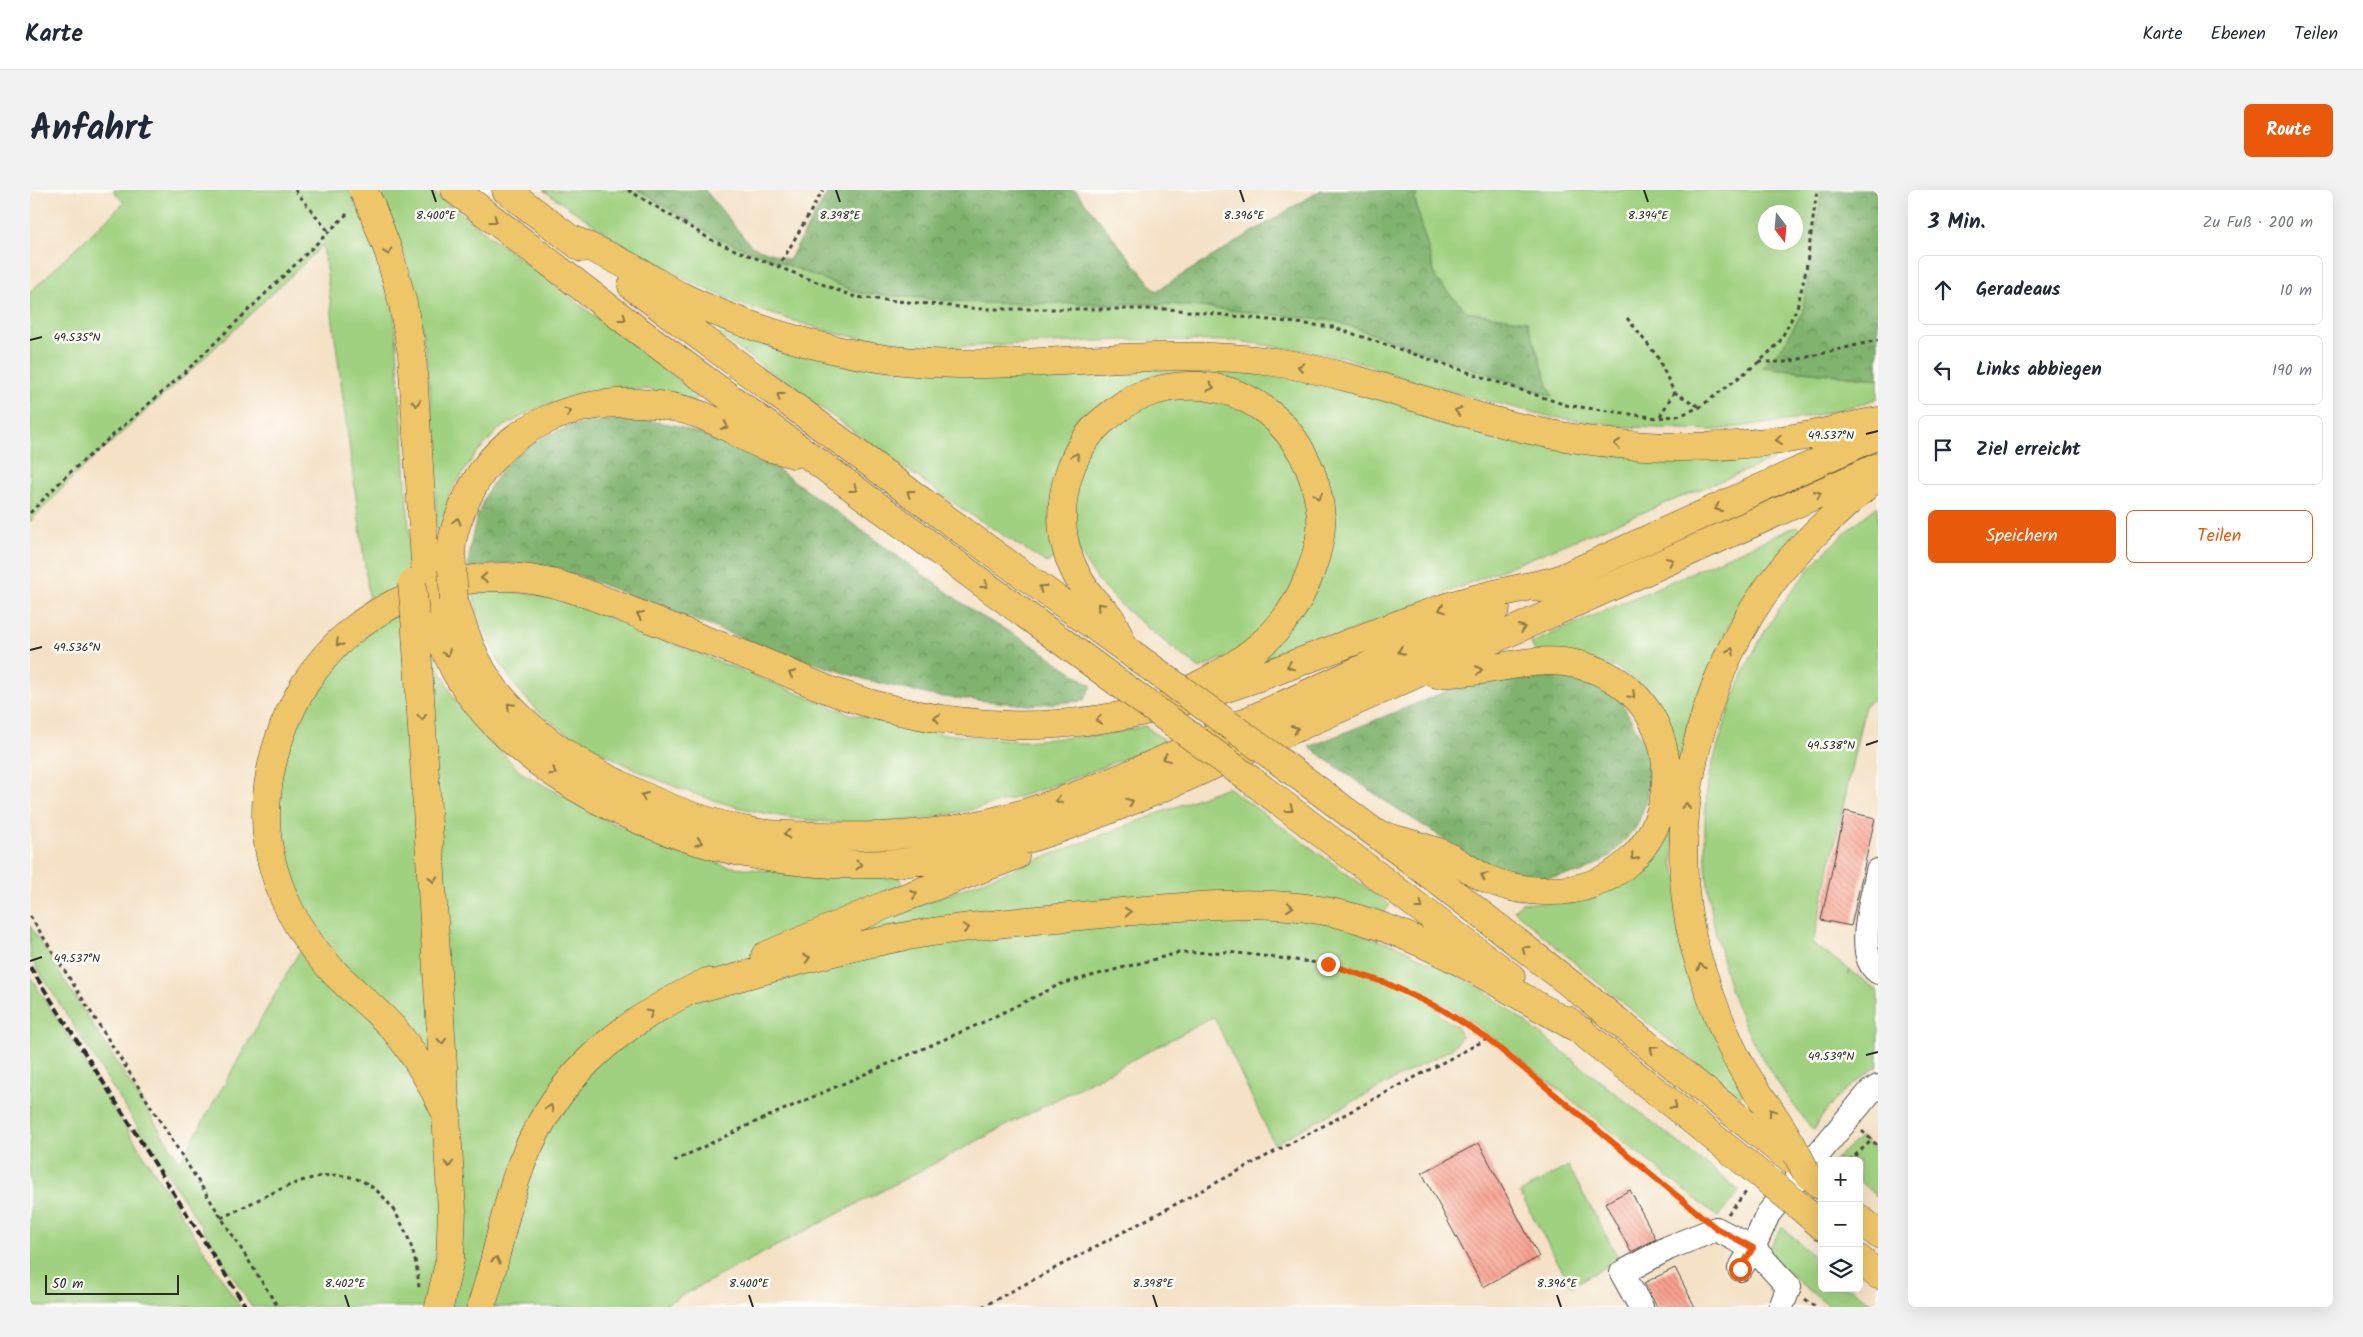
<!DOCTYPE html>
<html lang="de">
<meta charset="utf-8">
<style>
:root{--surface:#fff;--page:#f2f2f3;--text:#1f2937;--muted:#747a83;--line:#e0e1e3;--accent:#ea580c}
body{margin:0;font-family:Kalam,sans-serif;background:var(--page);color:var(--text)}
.controls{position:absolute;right:15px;bottom:15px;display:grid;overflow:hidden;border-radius:8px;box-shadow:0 5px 20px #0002}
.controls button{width:45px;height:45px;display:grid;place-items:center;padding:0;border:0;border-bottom:1px solid var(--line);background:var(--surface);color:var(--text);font:25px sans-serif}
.compass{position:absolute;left:1728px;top:15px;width:45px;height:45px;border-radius:50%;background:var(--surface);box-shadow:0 5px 20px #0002;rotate:164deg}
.scale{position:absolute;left:15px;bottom:12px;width:134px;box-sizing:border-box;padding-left:5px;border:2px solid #2b2b2b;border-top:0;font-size:14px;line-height:18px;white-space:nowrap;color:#2b2b2b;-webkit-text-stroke:4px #fdfcf7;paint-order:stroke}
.stop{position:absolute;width:15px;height:15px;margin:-11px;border:4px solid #ea580c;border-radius:50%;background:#fff}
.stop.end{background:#ea580c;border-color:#fff;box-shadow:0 1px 5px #0008}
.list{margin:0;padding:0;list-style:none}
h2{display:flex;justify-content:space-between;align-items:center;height:65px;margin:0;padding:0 20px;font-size:21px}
h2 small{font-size:16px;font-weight:400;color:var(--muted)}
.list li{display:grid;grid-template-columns:32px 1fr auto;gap:15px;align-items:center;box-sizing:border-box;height:70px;margin:0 10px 10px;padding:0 10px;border:1px solid var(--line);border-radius:8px}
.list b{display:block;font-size:19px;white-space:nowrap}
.list em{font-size:16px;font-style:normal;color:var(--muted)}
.actions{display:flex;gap:10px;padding:15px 20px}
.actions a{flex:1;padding:11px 0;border:1px solid var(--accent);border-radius:8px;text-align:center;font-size:18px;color:var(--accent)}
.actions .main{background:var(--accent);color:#fff}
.icon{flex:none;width:28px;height:28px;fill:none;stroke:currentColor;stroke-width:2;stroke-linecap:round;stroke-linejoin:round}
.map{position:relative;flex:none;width:1848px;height:1117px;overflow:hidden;border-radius:8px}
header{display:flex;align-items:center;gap:30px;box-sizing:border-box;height:70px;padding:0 25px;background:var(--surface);border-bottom:1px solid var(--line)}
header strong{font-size:24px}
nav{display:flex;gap:28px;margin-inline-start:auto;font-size:18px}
.intro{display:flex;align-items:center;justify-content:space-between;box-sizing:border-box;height:120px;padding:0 30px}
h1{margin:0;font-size:35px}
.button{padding:12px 22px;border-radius:8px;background:var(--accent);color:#fff;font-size:18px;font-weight:700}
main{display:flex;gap:30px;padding:0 30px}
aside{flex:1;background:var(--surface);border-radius:8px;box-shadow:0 5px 20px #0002}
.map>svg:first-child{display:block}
</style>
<header>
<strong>Karte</strong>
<nav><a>Karte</a><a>Ebenen</a><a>Teilen</a></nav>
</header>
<div class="intro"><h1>Anfahrt</h1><a class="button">Route</a></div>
<main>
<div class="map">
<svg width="1848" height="1117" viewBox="0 0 1848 1117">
<defs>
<pattern id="forest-crowns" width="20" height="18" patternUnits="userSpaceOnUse" patternTransform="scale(1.25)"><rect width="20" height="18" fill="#80b36e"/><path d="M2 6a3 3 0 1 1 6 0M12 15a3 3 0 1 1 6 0" fill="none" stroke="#69925b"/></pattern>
<pattern id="building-back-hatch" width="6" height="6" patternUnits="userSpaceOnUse" patternTransform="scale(1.25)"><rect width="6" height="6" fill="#f9a18f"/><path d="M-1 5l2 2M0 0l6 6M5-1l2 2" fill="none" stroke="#ca8375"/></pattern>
</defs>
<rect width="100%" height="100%" fill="#fdfcf7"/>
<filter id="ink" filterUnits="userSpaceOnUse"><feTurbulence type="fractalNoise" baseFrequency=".02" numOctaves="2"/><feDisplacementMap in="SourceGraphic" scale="10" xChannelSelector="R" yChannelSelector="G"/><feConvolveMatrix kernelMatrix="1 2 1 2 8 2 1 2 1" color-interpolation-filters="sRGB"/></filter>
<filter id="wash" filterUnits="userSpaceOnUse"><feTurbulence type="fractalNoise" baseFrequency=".0096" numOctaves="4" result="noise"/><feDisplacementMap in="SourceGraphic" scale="20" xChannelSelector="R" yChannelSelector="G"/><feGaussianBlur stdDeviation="1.12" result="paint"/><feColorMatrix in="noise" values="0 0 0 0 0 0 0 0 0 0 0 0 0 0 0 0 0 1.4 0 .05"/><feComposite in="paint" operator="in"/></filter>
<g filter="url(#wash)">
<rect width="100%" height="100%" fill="#f4e1c6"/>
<path fill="#a0d180" stroke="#667e56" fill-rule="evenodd" d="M 83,0 L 319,0 L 351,67 L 365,127 L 381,369 L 399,456 L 425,511 L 490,582 L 584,634 L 695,676 L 784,686 L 870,687 L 882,718 L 1197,597 L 1360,715 L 1334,746 L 1368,756 L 1454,800 L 1710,1001 L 1688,1027 L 1464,848 L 1414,813 L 1409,825 L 1426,836 L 1432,846 L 1423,858 L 1244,954 L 1184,827 L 630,1117 L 222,1117 L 0,767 L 0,736 L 150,972 L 276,750 L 237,603 L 293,469 L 339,407 L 293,55 L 156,185 L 44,286 L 0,332 L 0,102 L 94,13 Z
M 359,0 L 400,0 L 668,205 L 665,211 L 617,199 L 561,203 L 507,218 L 469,239 L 445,265 L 419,304 L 412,349 L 407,349 C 403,232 403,115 352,7 Z
M 513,0 L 608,0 L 688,48 L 829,103 L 951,113 L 1139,114 L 1305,131 L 1522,206 L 1497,132 L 1437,122 L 1406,89 L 1385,10 L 1388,0 L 1792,0 L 1773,121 L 1754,155 L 1732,177 L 1848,189 L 1848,208 L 1829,215 L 1764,230 L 1685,240 L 1599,237 L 1522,227 L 1395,195 L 1314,167 L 1208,151 L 1093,150 L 894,158 L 807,144 L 709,114 L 622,74 ZM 1736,22 L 1766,22 L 1766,52 L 1736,52 Z
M 693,138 L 757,158 L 1194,176 L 1277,188 L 1528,259 L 1752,260 L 1752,266 L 1233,477 L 1191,469 L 1170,479 C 1124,442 1069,408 1045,352 L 1017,373 L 932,319 L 689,145 Z
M 1848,316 L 1848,506 L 1835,515 L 1783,754 L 1820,780 L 1818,785 L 1821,781 L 1848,801 L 1848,876 C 1823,892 1798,914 1783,940 C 1754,904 1727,865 1709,822 C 1700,804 1696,784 1691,764 C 1676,709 1671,650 1678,592 C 1680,578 1686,563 1690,549 C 1717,453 1768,375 1848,316 Z
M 1767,336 L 1772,344 L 1716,404 L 1697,439 L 1663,518 L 1651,561 L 1648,594 L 1631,522 L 1615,498 L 1587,478 L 1505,461 L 1501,453 Z
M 481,401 L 525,406 L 817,523 L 902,543 L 992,551 L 1074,545 L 1115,536 L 1137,552 C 1057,583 976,618 890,629 C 782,644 674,617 579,566 C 552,553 526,539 505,518 C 473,486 452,445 443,402 Z
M 1642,616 L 1643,673 L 1715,902 L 1709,907 L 1561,787 L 1484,720 L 1493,712 C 1541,716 1581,713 1614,671 C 1626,656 1633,634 1642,616 Z
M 0,786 L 210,1117 L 0,1117 Z
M 1831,947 L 1848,962 L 1848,1008 L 1829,991 L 1829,971 L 1805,969 Z
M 1538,976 L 1589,1069 L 1541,1096 L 1490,1003 Z
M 1752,1037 L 1792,1074 L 1792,1098 L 1822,1098 L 1846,1117 L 1800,1117 L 1747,1074 L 1738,1060 Z"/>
<path fill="url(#forest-crowns)" stroke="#566f4c" d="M 608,0 L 675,0 L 721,56 L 759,70 L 799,0 L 1045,0 L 1126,101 L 1291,0 L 1388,0 L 1385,10 L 1406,89 L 1437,122 L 1497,131 L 1522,206 L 1305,131 L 1140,114 L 951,113 L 829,103 L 688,48 Z
M 1792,0 L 1848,0 L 1848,189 L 1732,177 L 1754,155 L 1773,121 Z
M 608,229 L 645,235 L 696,254 L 739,273 L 946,423 L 1001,454 L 1062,496 L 1053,511 L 998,515 L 904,506 L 837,490 L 746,461 L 549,386 L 480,373 L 438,378 C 443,310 471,257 540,237 C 562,230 585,230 608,229 Z
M 1522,485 L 1564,492 L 1589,507 L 1616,558 L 1620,582 L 1617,610 L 1606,638 L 1579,667 L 1551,683 L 1514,688 L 1474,681 L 1438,664 L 1358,613 L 1279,557 L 1432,495 L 1478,487 Z"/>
<g id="blocks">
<path fill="url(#building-back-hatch)" d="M 1815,621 L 1845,628 L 1821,736 L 1791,730 Z
M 1449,953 L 1509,1067 L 1453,1097 L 1392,983 Z
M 1600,1000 L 1626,1049 L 1601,1062 L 1575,1013 Z
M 1645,1078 L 1665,1117 L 1627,1117 L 1614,1093 Z"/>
</g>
</g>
<g filter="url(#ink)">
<use href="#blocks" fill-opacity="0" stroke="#494642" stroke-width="1"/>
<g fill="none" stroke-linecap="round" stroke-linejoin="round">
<g stroke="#494642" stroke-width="26">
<path id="minor" d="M 1848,681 C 1843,707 1824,765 1848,782
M 1611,1117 L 1592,1083 L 1638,1058 L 1686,1039 L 1723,1058 L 1710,1079
M 1751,1117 L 1759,1097 L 1723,1058 L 1738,1024 L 1840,902 L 1848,897"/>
</g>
<g stroke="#494642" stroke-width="29">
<path id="highway" d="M 425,0 L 605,138 L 1090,494
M 476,0 L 552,58
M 341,16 L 359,63 L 373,114 L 382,164 L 396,389
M 537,47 C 559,57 583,67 604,79 C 620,87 635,99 651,106 C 718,139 811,167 885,172 C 1004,181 1124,156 1244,172 C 1329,184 1409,219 1492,238 C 1585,260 1681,263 1775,246 C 1799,242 1823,235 1848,231
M 602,96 L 882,304 L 1123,479
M 422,379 C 422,371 421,362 422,353 C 424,337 431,321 438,306 C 472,234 552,204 629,215 C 648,217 669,223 687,232 C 703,239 718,250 735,256 C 744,259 754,261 764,264
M 1510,398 L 1848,245
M 424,410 C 434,441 445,475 466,501 C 498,541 544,572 589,594 C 631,616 677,634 724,642 C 747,646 772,645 795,646 C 839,647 882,646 926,639 C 1026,623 1130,571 1222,529 C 1303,492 1385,455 1466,418
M 401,417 C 407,439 414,460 425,481 C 449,524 484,556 525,584 C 639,661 779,688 915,668 C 990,657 1060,628 1130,599 L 1848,277
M 385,426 L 422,1020 L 420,1069 L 409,1117
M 1094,458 C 1090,448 1086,438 1081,429 C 1078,423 1072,420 1068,415 C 1051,397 1039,373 1034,349 C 1027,307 1041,255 1076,228 C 1087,220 1099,209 1112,205 C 1204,171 1284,235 1291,328 C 1293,357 1275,401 1259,424 C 1236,457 1198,481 1163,498
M 1253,574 C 1426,702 1594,835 1761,970
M 1221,590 L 1481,787
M 1347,644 C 1367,650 1388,655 1408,662 C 1425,669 1439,680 1455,688 C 1472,696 1495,701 1514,701 C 1655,706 1683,510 1550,475 C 1517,466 1485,475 1452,480 C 1438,482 1422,483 1407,484
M 735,766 L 858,714 L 985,666
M 662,800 C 725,783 788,764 851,751 C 930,735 1012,730 1092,722 C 1170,715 1252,706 1328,729 C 1408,752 1479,801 1552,841
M 1537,830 L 1742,994
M 417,925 C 402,895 386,865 364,839 C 346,819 323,802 304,782 C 276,753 255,718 244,680 C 225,618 242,548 275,494 C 299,455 336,424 379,407 C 411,394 443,386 477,387 C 527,388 573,410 618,428 C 655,443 693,456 730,471 C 756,481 781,494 807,503 C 861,522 920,533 978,535 C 1132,540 1269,468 1411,419 C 1448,406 1489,399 1527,390
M 1767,964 C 1752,935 1732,910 1715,883 C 1697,853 1684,817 1673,784 C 1626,653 1667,482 1754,377 C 1782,343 1816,315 1848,285
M 1776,982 L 1792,996
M 1768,1015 L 1792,1036
M 1829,1028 L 1848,1044
M 1829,1069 L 1848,1085
M 451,1117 C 465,1076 472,1033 485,992 C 518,891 584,836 677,792"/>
</g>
<path stroke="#494642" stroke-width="3" stroke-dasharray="4 4" stroke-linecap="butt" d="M 265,0 L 299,42
M 598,0 L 685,52 L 825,107 L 951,119 L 1139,119 L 1303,137 L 1536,215 L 1628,228 L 1651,225 L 1670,217 L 1729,172 L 1749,153 L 1767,118 L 1776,80 L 1787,0
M 748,78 L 793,0
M 1597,128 L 1627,166 L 1644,202 L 1629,228
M 1729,172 L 1757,172 L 1848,150
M 1644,202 L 1670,217
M 0,323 L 37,285 L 152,185 L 319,22
M 0,726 L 248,1117
M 1832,941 L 1848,956
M 644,971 L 721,934 L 947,835 L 1031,794 L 1148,763 L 1200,762 L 1297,774 L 1356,793 L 1413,820 L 1458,849 L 1669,1024
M 1819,971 L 1842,950
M 1698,1024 L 1716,1002
M 191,1028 C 250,1001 320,949 366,1024 C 380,1047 388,1072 389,1100
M 1775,1109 L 1786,1117
M 952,1117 L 1457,849"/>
<use href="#minor" stroke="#fff" stroke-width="24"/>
<use href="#highway" stroke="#eec569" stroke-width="28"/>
<path stroke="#2b2b2b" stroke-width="4" stroke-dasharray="8 4" stroke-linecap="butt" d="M 0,777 L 216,1117"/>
<g stroke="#494642" stroke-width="29" stroke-linecap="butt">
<path id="highway-bridge" d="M 333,0 L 341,16
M 422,379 L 424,410
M 382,393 L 385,426
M 1123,479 L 1253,574
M 1090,494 L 1221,590
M 1767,964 L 1776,982
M 1742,994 L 1768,1015"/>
</g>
<use href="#highway-bridge" stroke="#eec569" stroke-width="28"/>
</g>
<defs><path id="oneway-chevron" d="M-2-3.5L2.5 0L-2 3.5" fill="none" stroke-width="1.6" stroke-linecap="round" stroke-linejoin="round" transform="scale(1.25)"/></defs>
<g stroke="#8c784a">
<use href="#oneway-chevron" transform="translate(464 30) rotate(37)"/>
<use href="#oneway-chevron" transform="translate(358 62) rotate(71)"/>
<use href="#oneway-chevron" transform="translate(593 128) rotate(37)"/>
<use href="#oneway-chevron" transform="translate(1271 177) rotate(-170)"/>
<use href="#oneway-chevron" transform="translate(1181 197) rotate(12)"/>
<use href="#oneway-chevron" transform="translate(750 206) rotate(-143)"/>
<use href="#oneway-chevron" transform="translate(386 213) rotate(85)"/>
<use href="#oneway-chevron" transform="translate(1428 221) rotate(-163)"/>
<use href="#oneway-chevron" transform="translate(538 222) rotate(-15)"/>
<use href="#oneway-chevron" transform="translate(695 236) rotate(27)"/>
<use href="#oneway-chevron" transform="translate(1749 250) rotate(173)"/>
<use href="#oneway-chevron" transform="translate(1587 254) rotate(-173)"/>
<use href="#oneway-chevron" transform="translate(1046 266) rotate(-64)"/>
<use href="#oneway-chevron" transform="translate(824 299) rotate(36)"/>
<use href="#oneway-chevron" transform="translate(880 303) rotate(-144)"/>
<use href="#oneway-chevron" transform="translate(1788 304) rotate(-24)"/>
<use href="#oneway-chevron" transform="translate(1288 306) rotate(82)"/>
<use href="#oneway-chevron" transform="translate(1688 318) rotate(156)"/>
<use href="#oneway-chevron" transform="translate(427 331) rotate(-75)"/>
<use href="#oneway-chevron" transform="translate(1640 371) rotate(-24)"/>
<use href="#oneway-chevron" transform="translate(454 388) rotate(177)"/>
<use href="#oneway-chevron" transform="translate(955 395) rotate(36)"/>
<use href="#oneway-chevron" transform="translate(1012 398) rotate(-144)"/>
<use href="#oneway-chevron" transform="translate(1070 416) rotate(-133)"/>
<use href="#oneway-chevron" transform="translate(1412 419) rotate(161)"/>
<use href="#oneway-chevron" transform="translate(610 425) rotate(-158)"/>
<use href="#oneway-chevron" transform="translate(1492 438) rotate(-24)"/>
<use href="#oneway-chevron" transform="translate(309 453) rotate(136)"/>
<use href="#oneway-chevron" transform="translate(1371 461) rotate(156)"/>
<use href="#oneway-chevron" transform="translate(1701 461) rotate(-63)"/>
<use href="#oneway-chevron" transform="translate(417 463) rotate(65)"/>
<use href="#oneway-chevron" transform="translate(1260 476) rotate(159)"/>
<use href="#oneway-chevron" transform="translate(1449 480) rotate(-8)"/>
<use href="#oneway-chevron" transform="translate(762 484) rotate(-157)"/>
<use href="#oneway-chevron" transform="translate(1602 505) rotate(44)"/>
<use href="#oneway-chevron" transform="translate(480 516) rotate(-135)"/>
<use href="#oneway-chevron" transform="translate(392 527) rotate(86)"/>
<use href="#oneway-chevron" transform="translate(907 528) rotate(-171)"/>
<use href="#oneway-chevron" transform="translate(1069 530) rotate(173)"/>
<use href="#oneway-chevron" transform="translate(1265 539) rotate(-24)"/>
<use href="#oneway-chevron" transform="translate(1136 568) rotate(157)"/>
<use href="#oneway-chevron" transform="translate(523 582) rotate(34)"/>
<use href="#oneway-chevron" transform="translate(614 606) rotate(-156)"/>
<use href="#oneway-chevron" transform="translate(1029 610) rotate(161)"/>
<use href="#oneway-chevron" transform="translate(1100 612) rotate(-22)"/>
<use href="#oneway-chevron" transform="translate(1656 616) rotate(-84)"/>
<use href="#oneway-chevron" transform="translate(1260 619) rotate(37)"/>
<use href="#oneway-chevron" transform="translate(757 644) rotate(-177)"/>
<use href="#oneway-chevron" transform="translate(669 652) rotate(16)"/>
<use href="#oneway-chevron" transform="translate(1604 667) rotate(133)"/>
<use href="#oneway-chevron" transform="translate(829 675)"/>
<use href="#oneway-chevron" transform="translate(1454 686) rotate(-155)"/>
<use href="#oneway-chevron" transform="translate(403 689) rotate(86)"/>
<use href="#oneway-chevron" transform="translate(884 704) rotate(-20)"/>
<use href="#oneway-chevron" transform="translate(1390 716) rotate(37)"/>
<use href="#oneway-chevron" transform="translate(1260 717) rotate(6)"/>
<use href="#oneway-chevron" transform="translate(1098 722) rotate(-5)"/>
<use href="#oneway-chevron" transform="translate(936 738) rotate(-8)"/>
<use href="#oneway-chevron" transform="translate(1495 759) rotate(-142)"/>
<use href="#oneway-chevron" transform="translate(777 768) rotate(-16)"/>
<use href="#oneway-chevron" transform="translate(1671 777) rotate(-105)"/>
<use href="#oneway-chevron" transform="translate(620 823) rotate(-31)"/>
<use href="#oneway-chevron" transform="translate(412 851) rotate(87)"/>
<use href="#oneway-chevron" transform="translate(1623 859) rotate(-142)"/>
<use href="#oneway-chevron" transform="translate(1644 916) rotate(39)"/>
<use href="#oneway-chevron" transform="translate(520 918) rotate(-63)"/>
<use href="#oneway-chevron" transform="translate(1742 922) rotate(-125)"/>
<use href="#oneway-chevron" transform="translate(419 974) rotate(87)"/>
<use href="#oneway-chevron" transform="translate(466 1070) rotate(-76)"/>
</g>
</g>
<g fill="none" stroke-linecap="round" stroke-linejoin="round" filter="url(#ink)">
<path stroke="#ea580c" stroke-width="6" d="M 1298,774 L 1356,793 L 1413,820 L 1458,849 L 1686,1038 L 1723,1058 L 1710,1079"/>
</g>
<path fill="none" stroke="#2b2b2b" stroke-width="2" d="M 402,0 L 406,12M 806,0 L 810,12M 1210,0 L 1214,12M 1614,0 L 1618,12M 0,150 L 12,147M 1836,244 L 1848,241M 0,460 L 12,457M 1836,555 L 1848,551M 0,771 L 12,767M 1836,865 L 1848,862M 315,1105 L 319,1117M 719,1105 L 723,1117M 1123,1105 L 1127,1117M 1527,1105 L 1531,1117"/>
<g font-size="12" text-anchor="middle" fill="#2b2b2b" stroke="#fdfcf7" stroke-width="5" stroke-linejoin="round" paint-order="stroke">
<text x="406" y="29">8.400°E</text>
<text x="810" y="29">8.398°E</text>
<text x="1214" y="29">8.396°E</text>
<text x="1618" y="29">8.394°E</text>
<text x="47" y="151">49.535°N</text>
<text x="1801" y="249">49.537°N</text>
<text x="47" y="461">49.536°N</text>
<text x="1801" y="559">49.538°N</text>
<text x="47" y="772">49.537°N</text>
<text x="1801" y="870">49.539°N</text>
<text x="315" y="1097">8.402°E</text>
<text x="719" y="1097">8.400°E</text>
<text x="1123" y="1097">8.398°E</text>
<text x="1527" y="1097">8.396°E</text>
</g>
</svg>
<div class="controls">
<button>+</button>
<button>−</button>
<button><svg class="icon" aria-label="layers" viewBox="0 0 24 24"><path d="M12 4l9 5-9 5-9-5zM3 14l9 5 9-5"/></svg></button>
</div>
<svg class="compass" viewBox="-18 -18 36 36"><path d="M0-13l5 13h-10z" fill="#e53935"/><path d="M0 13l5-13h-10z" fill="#747a83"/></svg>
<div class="scale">50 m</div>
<div class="stop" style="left:1710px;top:1079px"></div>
<div class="stop end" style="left:1298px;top:774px"></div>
</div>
<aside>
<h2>3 Min.<small>Zu Fuß · 200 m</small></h2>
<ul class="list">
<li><svg class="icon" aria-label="ahead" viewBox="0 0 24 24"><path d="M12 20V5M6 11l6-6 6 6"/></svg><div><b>Geradeaus</b></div><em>10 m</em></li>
<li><svg class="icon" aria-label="left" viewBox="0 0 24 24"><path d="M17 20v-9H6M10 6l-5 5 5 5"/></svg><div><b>Links abbiegen</b></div><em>190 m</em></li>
<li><svg class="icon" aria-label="arrive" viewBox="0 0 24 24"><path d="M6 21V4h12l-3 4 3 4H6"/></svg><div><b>Ziel erreicht</b></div></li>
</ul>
<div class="actions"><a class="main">Speichern</a><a>Teilen</a></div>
</aside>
</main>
